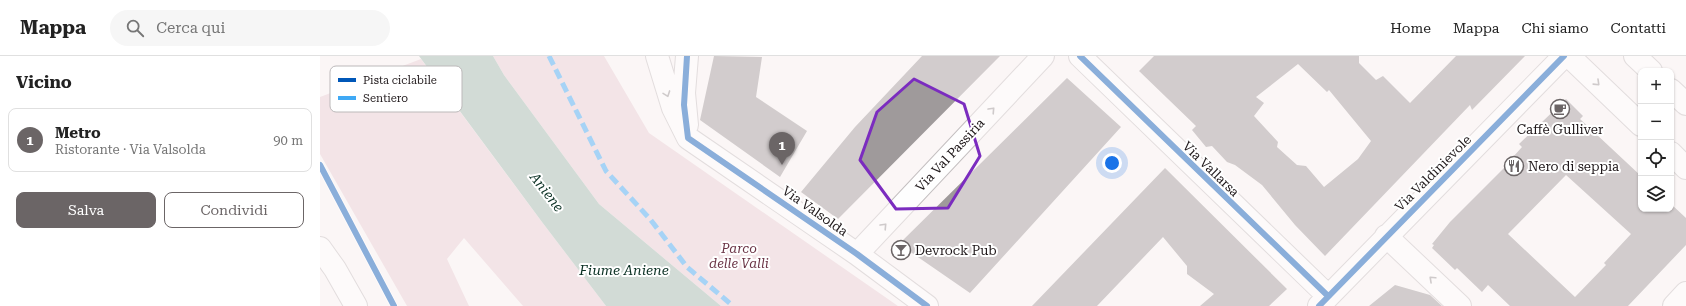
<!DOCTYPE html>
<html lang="it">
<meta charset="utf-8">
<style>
:root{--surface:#fff;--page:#f6f6f6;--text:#222;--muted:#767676;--line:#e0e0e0;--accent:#6b6566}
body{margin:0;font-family:"Roboto Serif",serif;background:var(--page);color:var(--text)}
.controls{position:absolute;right:12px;top:12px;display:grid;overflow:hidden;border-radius:8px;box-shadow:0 1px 3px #0004}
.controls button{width:36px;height:36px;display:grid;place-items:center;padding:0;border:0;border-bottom:1px solid var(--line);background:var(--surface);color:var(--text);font:20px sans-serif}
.you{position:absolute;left:792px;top:107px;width:14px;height:14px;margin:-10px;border:3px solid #fff;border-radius:50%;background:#1a73e8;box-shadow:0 0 0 6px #1a73e833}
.badge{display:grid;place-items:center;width:26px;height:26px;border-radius:50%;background:var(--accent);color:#fff;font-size:13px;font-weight:700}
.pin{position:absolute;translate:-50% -33px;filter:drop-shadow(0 1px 2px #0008)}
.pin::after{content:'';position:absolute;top:21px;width:14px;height:12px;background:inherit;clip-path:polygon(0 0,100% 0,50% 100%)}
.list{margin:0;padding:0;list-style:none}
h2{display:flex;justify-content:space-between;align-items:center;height:52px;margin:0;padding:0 16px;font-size:17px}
h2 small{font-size:13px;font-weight:400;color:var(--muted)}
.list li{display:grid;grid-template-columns:26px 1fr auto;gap:12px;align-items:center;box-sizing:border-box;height:64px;margin:0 8px 8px;padding:0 8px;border:1px solid var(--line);border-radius:8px}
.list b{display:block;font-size:15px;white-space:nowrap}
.list p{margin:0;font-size:13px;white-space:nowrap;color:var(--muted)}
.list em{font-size:13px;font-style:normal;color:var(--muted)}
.actions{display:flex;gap:8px;padding:12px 16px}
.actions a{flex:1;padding:9px 0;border:1px solid var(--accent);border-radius:8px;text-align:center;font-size:14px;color:var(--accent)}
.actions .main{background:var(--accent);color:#fff}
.icon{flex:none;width:22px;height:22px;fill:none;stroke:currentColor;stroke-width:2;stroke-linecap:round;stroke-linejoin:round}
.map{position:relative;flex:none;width:1366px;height:250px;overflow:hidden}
header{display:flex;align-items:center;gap:24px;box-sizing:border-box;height:56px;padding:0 20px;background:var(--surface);border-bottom:1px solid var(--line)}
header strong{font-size:19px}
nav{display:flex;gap:22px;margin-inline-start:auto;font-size:14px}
.search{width:280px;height:36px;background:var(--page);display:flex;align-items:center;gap:10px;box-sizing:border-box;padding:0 14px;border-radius:22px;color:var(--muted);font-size:15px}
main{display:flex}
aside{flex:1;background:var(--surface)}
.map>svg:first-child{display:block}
</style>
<header>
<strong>Mappa</strong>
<div class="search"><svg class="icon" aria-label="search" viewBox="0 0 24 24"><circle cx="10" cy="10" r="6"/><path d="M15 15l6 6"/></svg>Cerca qui</div>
<nav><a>Home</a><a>Mappa</a><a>Chi siamo</a><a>Contatti</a></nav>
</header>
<main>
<aside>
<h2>Vicino<small></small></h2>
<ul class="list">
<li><span class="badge">1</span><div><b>Metro</b><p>Ristorante · Via Valsolda</p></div><em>90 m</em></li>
</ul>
<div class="actions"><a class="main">Salva</a><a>Condividi</a></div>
</aside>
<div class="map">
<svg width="1366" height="250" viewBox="0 0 1366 250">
<rect width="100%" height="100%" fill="#fbf6f6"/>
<path fill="#e8cfd5" d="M 173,0 L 284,0 L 329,77 L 578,250 L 401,250 L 279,148 L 184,19 Z
M 101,3 L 222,166 L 286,250 L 203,250 L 144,182 L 127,203 L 149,250 L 87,250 L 0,98 L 0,41 Z"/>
<path fill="#9fbaaf" d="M 99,0 L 173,0 L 184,19 L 279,148 L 401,250 L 286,250 L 222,166 Z"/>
<path fill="#9f9a9b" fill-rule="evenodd" d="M 394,0 L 442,1 L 436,41 L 487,75 L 460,121 L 380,64 Z
M 602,0 L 680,0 L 518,163 L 481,136 L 535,71 Z
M 834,0 L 1039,0 L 1039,7 L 1056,24 L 1063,20 L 1090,47 L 1136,0 L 1205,0 L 1152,54 L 1150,49 L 1005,200 L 975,169 L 942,129 L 915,109 L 907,106 L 892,90 L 886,91 L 872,74 L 876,70 L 819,15 ZM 978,8 L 1007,36 L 1009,34 L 1051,85 L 1038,103 L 1004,131 L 986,110 L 977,109 L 957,91 L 958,86 L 934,60 L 944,47 L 936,41 Z
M 747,22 L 801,71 L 650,237 L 579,188 Z
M 1246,43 L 1263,60 L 1260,63 L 1321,120 L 1321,153 L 1351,153 L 1351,148 L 1366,162 L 1366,189 L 1308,250 L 1190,250 L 1168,229 L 1162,236 L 1137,212 L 1135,214 L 1112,192 L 1114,189 L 1112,188 L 1130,166 L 1194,102 L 1193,101 L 1202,91 L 1199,88 ZM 1246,119 L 1311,178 L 1284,207 L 1286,209 L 1255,241 L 1188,178 Z
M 845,112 L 967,233 L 949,250 L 880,250 L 894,238 L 867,218 L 867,210 L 843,181 L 777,250 L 712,250 Z
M 1075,229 L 1110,239 L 1122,250 L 1049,250 Z"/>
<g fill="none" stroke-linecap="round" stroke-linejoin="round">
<g stroke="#c4bfc0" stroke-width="24">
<path id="street" d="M 337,0 L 353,52 L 368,82 L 537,198 L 607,250
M 760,0 L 1008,240
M 1249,0 L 1321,69
M 1315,0 L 1331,15
M 1351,34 L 1366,48
M 367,69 L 364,37 L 367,0
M 1351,97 L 1366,112
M 1066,180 L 1140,250
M 537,198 L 723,0
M 999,250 L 1244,0
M 1354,250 L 1366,237"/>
</g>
<g stroke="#c4bfc0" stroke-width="24">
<path id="secondary" d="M 0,192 L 15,213 L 36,250"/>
</g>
<use href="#street" stroke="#fefefe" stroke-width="22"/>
<use href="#secondary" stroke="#fefefe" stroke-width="22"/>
<path stroke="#3fa9f5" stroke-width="5" stroke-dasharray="10 5" stroke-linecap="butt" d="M 229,0 L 286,115 L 330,163 L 367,211 L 413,250"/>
<g stroke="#fff" stroke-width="8">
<path id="cycleway" d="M 367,0 L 364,49 L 368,82 L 537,198 L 607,250
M 760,0 L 1008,240
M 0,109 L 74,250
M 999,250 L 1244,0"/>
</g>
<use href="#cycleway" stroke="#0057b8" stroke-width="6"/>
</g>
<defs><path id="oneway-chevron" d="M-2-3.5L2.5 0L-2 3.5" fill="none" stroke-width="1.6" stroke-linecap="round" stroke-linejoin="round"/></defs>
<g stroke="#999697">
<use href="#oneway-chevron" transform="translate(1277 27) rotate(44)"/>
<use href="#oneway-chevron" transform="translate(347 38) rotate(70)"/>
<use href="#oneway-chevron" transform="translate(672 54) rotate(-47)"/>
<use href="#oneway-chevron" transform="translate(564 170) rotate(-47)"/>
<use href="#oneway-chevron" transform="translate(1112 223) rotate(-137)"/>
</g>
<path d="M0 0H1366V250H0ZM 594,23 L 644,48 L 660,100 L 628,152 L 576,153 L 540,104 L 557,56 Z" fill="#fbf6f6" fill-opacity=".55" fill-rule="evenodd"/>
<path fill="none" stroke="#7b2cbf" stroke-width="3" stroke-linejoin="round" d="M 594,23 L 644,48 L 660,100 L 628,152 L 576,153 L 540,104 L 557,56 Z"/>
<defs>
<g id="cafe-ring" transform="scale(1)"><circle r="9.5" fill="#fff" stroke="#6b6566" stroke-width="1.5"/><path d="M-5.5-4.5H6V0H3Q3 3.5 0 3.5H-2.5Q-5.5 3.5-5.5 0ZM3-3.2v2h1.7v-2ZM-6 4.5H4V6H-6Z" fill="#6b6566"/></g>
<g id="restaurant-ring" transform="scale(1)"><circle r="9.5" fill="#fff" stroke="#6b6566" stroke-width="1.5"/><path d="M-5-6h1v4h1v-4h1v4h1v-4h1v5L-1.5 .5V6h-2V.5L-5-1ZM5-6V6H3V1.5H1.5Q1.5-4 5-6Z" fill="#6b6566"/></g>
<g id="bar-ring" transform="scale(1)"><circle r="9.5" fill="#fff" stroke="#6b6566" stroke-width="1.5"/><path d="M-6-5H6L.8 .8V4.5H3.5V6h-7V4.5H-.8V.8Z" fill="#6b6566"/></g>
</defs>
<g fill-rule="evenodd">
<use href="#cafe-ring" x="1240" y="53"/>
<use href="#restaurant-ring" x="1194" y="110"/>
<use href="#bar-ring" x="581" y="194"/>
</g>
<g text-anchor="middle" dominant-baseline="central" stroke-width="4" stroke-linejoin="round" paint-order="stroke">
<g font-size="13" fill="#1e1719" stroke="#fff" text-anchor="start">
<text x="1240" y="73" text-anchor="middle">Caffè Gulliver</text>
<text x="1208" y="110">Nero di seppia</text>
<text x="595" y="194">Devrock Pub</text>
</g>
<g font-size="13" fill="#1e1719" stroke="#fff">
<text transform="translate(630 99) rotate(-47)">Via Val Passiria</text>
<text transform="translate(891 113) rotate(44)">Via Vallarsa</text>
<text transform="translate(1113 117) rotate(-45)">Via Valdinievole</text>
<text transform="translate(495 155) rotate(35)">Via Valsolda</text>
</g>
<g font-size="13" font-style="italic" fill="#6b3446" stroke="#fff">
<text x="419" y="192">Parco<tspan x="419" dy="15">delle Valli</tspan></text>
</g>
<g font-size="14" font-style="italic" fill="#0c3225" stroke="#fff">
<text transform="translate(227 136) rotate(52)">Aniene</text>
<text x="304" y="214">Fiume Aniene</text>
</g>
</g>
<rect x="10" y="10" width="132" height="46" rx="6" fill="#fff" stroke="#bcb9ba" stroke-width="1"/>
<rect x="18" y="22" width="18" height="4" fill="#0057b8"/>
<rect x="18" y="40" width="18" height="4" fill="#3fa9f5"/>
<g font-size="11" fill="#1e1719">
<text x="43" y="28">Pista ciclabile</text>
<text x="43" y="46">Sentiero</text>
</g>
</svg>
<div class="controls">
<button>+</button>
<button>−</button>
<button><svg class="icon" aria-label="locate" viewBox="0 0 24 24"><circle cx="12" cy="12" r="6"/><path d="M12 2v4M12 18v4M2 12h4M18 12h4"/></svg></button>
<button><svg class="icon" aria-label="layers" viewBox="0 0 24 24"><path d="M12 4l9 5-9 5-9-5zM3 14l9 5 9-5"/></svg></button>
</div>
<div class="you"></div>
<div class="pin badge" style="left:462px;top:109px">1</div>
</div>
</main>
